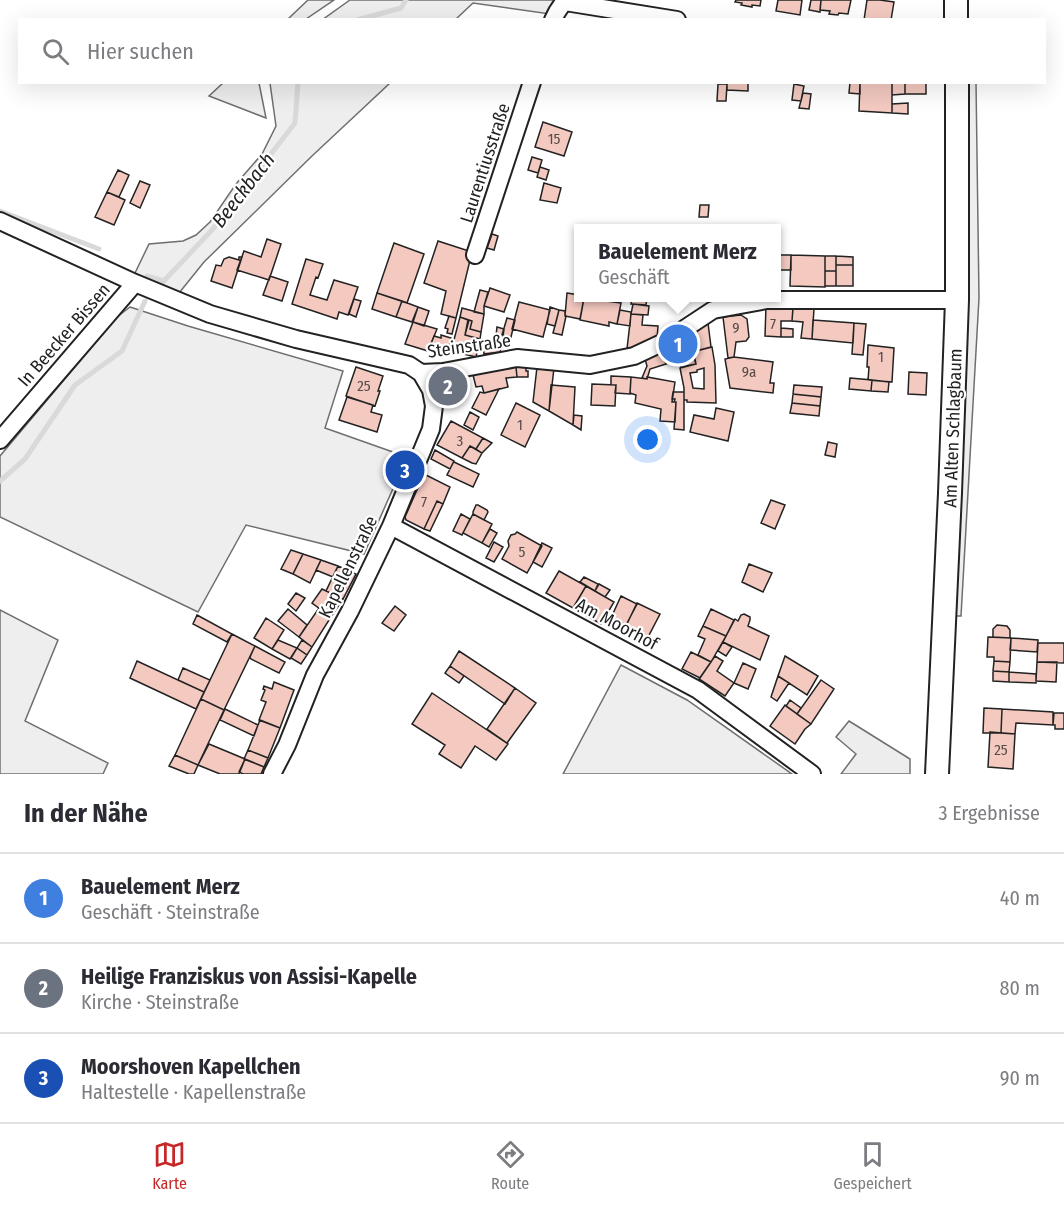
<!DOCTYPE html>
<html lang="de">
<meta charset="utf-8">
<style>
:root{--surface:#fff;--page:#f2f2f3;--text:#2b2b33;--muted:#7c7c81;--line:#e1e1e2;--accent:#c62828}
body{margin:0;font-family:"Fira Sans Condensed",sans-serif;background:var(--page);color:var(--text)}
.you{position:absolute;left:648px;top:440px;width:21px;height:21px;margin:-15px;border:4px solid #fff;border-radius:50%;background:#1a73e8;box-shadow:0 0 0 9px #1a73e833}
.badge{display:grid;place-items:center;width:39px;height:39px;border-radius:50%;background:var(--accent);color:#fff;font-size:20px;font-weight:700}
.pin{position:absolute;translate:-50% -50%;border:3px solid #fff;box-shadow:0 2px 6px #0006}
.popup{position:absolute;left:574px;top:224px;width:207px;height:78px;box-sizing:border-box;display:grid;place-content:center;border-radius:0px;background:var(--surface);filter:drop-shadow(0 2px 4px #0005);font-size:20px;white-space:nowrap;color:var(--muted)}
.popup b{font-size:22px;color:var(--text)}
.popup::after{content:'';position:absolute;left:50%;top:100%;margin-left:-12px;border:12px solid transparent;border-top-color:var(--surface)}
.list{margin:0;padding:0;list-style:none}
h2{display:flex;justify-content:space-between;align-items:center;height:78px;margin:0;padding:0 24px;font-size:26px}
h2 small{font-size:20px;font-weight:400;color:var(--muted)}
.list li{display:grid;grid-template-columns:39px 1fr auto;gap:18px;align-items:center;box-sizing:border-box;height:90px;padding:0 24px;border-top:2px solid var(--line)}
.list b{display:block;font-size:22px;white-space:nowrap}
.list p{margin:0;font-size:20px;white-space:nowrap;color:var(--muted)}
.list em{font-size:20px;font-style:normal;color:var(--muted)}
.icon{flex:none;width:33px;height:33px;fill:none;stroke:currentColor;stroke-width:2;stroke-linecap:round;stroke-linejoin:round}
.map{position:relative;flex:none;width:1064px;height:774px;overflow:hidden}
.search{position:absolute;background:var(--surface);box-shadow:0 6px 24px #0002;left:18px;right:18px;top:18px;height:66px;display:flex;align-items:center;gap:15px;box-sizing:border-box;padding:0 21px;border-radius:0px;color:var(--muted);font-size:22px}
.sheet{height:348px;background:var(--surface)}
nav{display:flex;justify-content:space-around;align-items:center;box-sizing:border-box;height:84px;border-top:2px solid var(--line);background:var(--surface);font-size:16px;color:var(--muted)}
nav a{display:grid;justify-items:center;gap:3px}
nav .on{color:var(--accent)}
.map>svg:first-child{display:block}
</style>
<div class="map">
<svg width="1064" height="774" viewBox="0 0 1064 774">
<rect width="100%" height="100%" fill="#fff"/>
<path fill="#eee" stroke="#6f6f6f" stroke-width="1.5" d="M 308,0 L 334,0 L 306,19 L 288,19 Z
M 350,0 L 557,0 L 550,14 L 473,3 L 456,19 L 322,20 Z
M 976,82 L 979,298 L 961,616 L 952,616 L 968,83 Z
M 223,83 L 259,83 L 266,118 L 209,96 Z
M 270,83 L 390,83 L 312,156 L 204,262 L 171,303 L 131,289 L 135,273 L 149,244 L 183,241 L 196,235 L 210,222 L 236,184 L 262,154 L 276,126 Z
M 130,307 L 188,326 L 343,371 L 325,428 L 407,457 L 364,554 L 246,525 L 198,612 L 0,517 L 0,456 L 117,317 Z
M 0,610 L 58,640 L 25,721 L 108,763 L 103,774 L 0,774 Z
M 621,665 L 687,700 L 792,774 L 563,774 Z"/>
<path fill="#ededed" stroke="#6f6f6f" stroke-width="1.5" d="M 849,721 L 910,759 L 910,774 L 841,774 L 856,754 L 836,737 Z"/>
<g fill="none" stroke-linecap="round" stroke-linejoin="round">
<path stroke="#d9d9d9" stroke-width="5" d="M 357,20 L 401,8 L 406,0
M 0,211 L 99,249
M 147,276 L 164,281
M 161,284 L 212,230 L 295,123 L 298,82
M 0,481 L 25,459 L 75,385 L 122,351 L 145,301"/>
</g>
<path fill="#f3c9c0" stroke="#222" stroke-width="1.5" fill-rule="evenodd" d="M 736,0 L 761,0 L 760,6 L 752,5 L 752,7 L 741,5 L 742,3 L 735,2 Z
M 778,0 L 802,0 L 800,15 L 776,11 Z
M 811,0 L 821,0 L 820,12 L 809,10 Z
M 821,0 L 851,0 L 848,14 L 839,13 L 838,15 L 829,14 L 830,11 L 820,10 Z
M 867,0 L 880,0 L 894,2 L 891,20 L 864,20 Z
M 727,82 L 748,82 L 748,91 L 727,90 Z
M 850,82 L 860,82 L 860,94 L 849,93 Z
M 860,82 L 892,82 L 892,113 L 859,111 Z
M 892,82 L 905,82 L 905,94 L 892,95 Z
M 905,82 L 926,82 L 926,94 L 905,94 Z
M 718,84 L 727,84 L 726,101 L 717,101 Z
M 794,84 L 804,86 L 801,101 L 792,100 Z
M 803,93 L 811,94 L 809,109 L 799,108 Z
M 908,103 L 908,114 L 892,113 L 892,104 Z
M 543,122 L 572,132 L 564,156 L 535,147 Z
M 532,157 L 542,160 L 538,173 L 528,170 Z
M 540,167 L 549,170 L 546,180 L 537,177 Z
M 118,170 L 129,175 L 119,197 L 107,192 Z
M 140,181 L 150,185 L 140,208 L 130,203 Z
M 544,183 L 561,188 L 557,203 L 540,200 Z
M 107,192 L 125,200 L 114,225 L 95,217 Z
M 700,205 L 709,205 L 708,217 L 699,217 Z
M 492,234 L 498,236 L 494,250 L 487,248 Z
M 267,239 L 281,244 L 269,280 L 237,270 L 244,251 L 261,257 Z
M 438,241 L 472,252 L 456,318 L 441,314 L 446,291 L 424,283 Z
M 394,243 L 424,254 L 407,303 L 377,293 Z
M 777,255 L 791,255 L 791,270 L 777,270 Z
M 791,255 L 825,256 L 825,287 L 790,286 Z
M 825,256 L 836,256 L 836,271 L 825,271 Z
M 836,256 L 853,257 L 853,265 L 836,265 Z
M 229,257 L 239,260 L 239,257 L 242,257 L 232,288 L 211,281 L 216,265 L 221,266 L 224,259 Z
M 306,259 L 323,264 L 318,278 L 316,277 L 310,295 L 327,300 L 334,280 L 358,287 L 348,315 L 339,312 L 337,319 L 292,304 Z
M 836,265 L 853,265 L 853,286 L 836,286 Z
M 825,271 L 836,271 L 836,286 L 825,286 Z
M 270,276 L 288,282 L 282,301 L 263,295 Z
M 490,288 L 510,295 L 504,312 L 484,306 Z
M 480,290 L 488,292 L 484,306 L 484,314 L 474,312 Z
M 377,293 L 402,301 L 396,317 L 372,309 Z
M 567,293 L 579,295 L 579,298 L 584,298 L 580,319 L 565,316 Z
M 584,298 L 621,303 L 617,324 L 609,322 L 609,326 L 580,320 Z
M 632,298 L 647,298 L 646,305 L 631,304 Z
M 354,299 L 361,301 L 356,317 L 349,314 Z
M 402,301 L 418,307 L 412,322 L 396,317 Z
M 519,302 L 550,310 L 543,337 L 512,329 Z
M 633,304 L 649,306 L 648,315 L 631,314 Z
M 766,306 L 793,307 L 792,321 L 781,321 L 781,337 L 765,336 Z
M 418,307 L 429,311 L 424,326 L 413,322 Z
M 550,307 L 559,310 L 555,326 L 547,324 Z
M 462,308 L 484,314 L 481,332 L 470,329 L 472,321 L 460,317 Z
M 793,308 L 814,309 L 812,339 L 801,338 L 803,322 L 792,321 Z
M 559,310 L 565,311 L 565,316 L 566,316 L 562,335 L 553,333 Z
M 620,310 L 631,312 L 630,326 L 617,324 Z
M 631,314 L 643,315 L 642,325 L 658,326 L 657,339 L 646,344 L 627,349 Z
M 741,315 L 747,319 L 749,337 L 746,341 L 736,342 L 734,357 L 728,358 L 723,317 Z
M 449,316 L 456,318 L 452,334 L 447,333 L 448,329 L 445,328 Z
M 460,317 L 468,320 L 465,335 L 480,339 L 476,357 L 451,351 Z
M 507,318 L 515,320 L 511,337 L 502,335 Z
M 469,320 L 472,321 L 470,329 L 481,332 L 480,339 L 465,335 Z
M 813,320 L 854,323 L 853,343 L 812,339 Z
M 413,322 L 437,329 L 428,351 L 405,344 Z
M 708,323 L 711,347 L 692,352 L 691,344 L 686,345 L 684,348 L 680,338 Z
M 854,323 L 866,324 L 863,355 L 852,354 Z
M 497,327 L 504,329 L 502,343 L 495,344 Z
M 781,328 L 793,329 L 793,337 L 781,337 Z
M 441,335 L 451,338 L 447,356 L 428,351 L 434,336 L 441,338 Z
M 502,343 L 500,352 L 484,354 L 483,346 Z
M 672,344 L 677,360 L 666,364 L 661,351 Z
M 868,345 L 894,348 L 892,382 L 868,380 L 869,367 L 867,367 Z
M 712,347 L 715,365 L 716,403 L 687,402 L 687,400 L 684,400 L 684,388 L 680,368 L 696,364 L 692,352 ZM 704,368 L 704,389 L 693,388 L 690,373 L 697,372 L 697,370 Z
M 661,351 L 666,364 L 650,369 L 647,379 L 642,378 L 647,366 L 645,359 Z
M 694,355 L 696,364 L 681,367 L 678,360 Z
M 734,357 L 773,362 L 770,383 L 774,383 L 773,393 L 730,388 L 725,359 Z
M 356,367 L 383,376 L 378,391 L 380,391 L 375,406 L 346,396 Z
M 516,367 L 517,377 L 506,378 L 508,387 L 484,393 L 482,386 L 476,387 L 473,375 L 492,369 Z
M 516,367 L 526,367 L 526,371 L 528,371 L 528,377 L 517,377 Z
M 537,367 L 554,368 L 549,411 L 533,402 Z
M 909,372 L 927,373 L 926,395 L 908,394 Z
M 611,376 L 631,377 L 630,394 L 615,393 L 616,385 L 611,385 Z
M 446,377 L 455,380 L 450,394 L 441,391 Z
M 631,377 L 647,379 L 647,377 L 675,382 L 672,402 L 676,402 L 675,422 L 660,421 L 661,409 L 635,403 L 636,395 L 630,393 Z
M 850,378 L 872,380 L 871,391 L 849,389 Z
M 872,380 L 889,382 L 888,392 L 871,391 Z
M 592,384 L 616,385 L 615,406 L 591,405 Z
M 551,385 L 575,387 L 573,425 L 549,411 Z
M 794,385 L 822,387 L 821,397 L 793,394 Z
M 499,389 L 486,415 L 472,408 L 480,392 L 484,393 Z
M 673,392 L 684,392 L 684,430 L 674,429 L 676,402 L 674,402 L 675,399 L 672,399 Z
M 793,394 L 821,397 L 820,406 L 792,403 Z
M 347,397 L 373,405 L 371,412 L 382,415 L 377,432 L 339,420 Z
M 516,403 L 540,415 L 525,447 L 501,435 Z
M 792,403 L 820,406 L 819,416 L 790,413 Z
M 716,408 L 734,412 L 728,441 L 690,432 L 694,415 L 714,419 Z
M 470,412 L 479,417 L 473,430 L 464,425 Z
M 574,415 L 582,416 L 581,430 L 573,425 Z
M 451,421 L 483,438 L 476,449 L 470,446 L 462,458 L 437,445 Z
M 483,438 L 492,443 L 482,453 L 476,449 Z
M 828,442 L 837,444 L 835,457 L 825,455 Z
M 470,446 L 482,453 L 476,464 L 472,463 L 462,458 Z
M 435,450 L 454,461 L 450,469 L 431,459 Z
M 454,461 L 454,462 L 479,474 L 473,487 L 447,475 Z
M 424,474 L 450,487 L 443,504 L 437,501 L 424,529 L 406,520 L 405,517 Z
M 771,500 L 785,505 L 775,529 L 761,523 Z
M 437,501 L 443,504 L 430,531 L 424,529 Z
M 476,505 L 478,505 L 487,510 L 488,512 L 484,520 L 473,514 L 473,512 Z
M 461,514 L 470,519 L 462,535 L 453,531 Z
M 473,514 L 492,524 L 482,543 L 463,533 Z
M 490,529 L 497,533 L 489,547 L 482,543 Z
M 517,532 L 542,546 L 527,573 L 502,559 L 509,546 L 508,541 L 511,535 L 515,534 Z
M 494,542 L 503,547 L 494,562 L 486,558 Z
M 542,543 L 552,548 L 542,567 L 533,562 Z
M 291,550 L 303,554 L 293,574 L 281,569 Z
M 303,554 L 321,560 L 310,583 L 293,574 Z
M 321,560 L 338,566 L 333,577 L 316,570 Z
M 749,564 L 772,573 L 763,592 L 742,582 Z
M 338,566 L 356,574 L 343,599 L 326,591 Z
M 559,571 L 586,586 L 573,608 L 546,593 Z
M 584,577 L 598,584 L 595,591 L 580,582 Z
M 599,584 L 610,590 L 605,597 L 595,591 Z
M 586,586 L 614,602 L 601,624 L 573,608 Z
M 322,589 L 343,599 L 331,617 L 312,603 Z
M 296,593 L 305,598 L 296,611 L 288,604 Z
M 621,596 L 637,604 L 626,625 L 611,618 Z
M 637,603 L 660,614 L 647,639 L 625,628 Z
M 395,606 L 406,615 L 394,631 L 382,623 Z
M 319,608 L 331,617 L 312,647 L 299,637 Z
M 288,609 L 307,625 L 299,637 L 278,621 Z
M 711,609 L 734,620 L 726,636 L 703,626 Z
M 744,614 L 750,617 L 750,620 L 748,626 L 769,636 L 760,660 L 723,642 L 735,619 L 738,621 L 741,615 Z
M 197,615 L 232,634 L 227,642 L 193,624 Z
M 266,618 L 284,630 L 272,649 L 254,638 Z
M 997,625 L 1007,626 L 1010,630 L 1010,638 L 993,637 L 993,629 Z
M 703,626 L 726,636 L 711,662 L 698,655 L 705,639 L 698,636 Z
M 232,634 L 255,646 L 224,710 L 201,699 Z
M 988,637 L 1011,638 L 1010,662 L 994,661 L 994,657 L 987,657 Z
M 1011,638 L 1038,640 L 1037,652 L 1010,650 Z
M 278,640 L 297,648 L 290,659 L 272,649 Z
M 302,640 L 312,647 L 307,655 L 297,648 Z
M 723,642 L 732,647 L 726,656 L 718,651 Z
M 1038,643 L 1064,643 L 1064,663 L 1037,662 Z
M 255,646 L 285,662 L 279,673 L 251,659 L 250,657 Z
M 297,648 L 307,655 L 301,664 L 291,658 Z
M 459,651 L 515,688 L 505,704 L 450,666 Z
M 691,652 L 711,662 L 700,678 L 682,669 Z
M 715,656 L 723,661 L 717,671 L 734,683 L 725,696 L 699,679 Z
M 785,656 L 818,676 L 807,695 L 778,676 Z
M 137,661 L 204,692 L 196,709 L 130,678 Z
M 994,661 L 1010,662 L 1009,672 L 993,671 Z
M 1037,662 L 1057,662 L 1056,682 L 1036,681 Z
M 743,663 L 756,669 L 748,689 L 734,683 Z
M 450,666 L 464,676 L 459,683 L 445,673 Z
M 183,668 L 210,680 L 204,692 L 178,680 Z
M 993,671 L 1009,672 L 1009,682 L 993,681 Z
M 1009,672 L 1036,674 L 1036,683 L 1009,682 Z
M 778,676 L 789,683 L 777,701 L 771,697 Z
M 821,680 L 834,689 L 811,724 L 797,714 Z
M 274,682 L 294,690 L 280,728 L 259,720 L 266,702 L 261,700 L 265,690 L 263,689 L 264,686 L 272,689 Z
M 515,688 L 536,703 L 507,743 L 487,729 Z
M 432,693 L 508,744 L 496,760 L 475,746 L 461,768 L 439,754 L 445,745 L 412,724 Z
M 201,699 L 224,710 L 198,765 L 175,755 Z
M 790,700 L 801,708 L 797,714 L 786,706 Z
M 785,705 L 811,724 L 805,729 L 795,744 L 770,726 Z
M 984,708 L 1002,709 L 1001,733 L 983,733 Z
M 225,709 L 258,725 L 254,736 L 220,720 Z
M 1002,709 L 1053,712 L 1053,725 L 1016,723 L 1015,734 L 1001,733 Z
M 1054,713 L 1064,713 L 1064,729 L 1055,729 L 1055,725 L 1053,725 Z
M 260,720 L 280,728 L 268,758 L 248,750 Z
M 990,732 L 1015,734 L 1013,769 L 988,767 Z
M 209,744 L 245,759 L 239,774 L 220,774 L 198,765 Z
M 248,750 L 268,758 L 264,767 L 244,759 Z
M 175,755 L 198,765 L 194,774 L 189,774 L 169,766 Z
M 245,759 L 264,767 L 261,774 L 243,774 L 239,772 Z"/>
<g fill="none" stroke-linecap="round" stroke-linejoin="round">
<g stroke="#222" stroke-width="20">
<path id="street" d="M 565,2 L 677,20
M 553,20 L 557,12 L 565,0
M 0,221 L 135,283 L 210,314 L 296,339 L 409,365 L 421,373 L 443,372 L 517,358 L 590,365 L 634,356 L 666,341 L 713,310 L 767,300 L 957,300
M 475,255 L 532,82
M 0,440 L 135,283
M 391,526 L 698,690 L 812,774
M 272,774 L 287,745 L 315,675 L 350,611 L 391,526 L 431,429 L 434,406 L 431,390 L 421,373"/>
</g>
<g stroke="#222" stroke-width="26">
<path id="secondary" d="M 956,0 L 956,20
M 937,774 L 950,493 L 957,300 L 957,82"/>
</g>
<use href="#street" stroke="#fff" stroke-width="16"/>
<use href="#secondary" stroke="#fff" stroke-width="22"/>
</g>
<g text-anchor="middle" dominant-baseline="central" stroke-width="4.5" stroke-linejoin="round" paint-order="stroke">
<g font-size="15" fill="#564c4a">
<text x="554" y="139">15</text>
<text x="773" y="324">7</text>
<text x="736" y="328">9</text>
<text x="881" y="357">1</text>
<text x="749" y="372">9a</text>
<text x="364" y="386">25</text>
<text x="520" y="425">1</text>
<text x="460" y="441">3</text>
<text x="424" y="502">7</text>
<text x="522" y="552">5</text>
<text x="1001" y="750">25</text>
</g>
<g font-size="18" fill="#222" stroke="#fff">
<text transform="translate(485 163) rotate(-72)">Laurentiusstraße</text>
<text transform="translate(64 335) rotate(-49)">In Beecker Bissen</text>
<text transform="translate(469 346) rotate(-8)">Steinstraße</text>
<text transform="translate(953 428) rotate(-88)">Am Alten Schlagbaum</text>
<text transform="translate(348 567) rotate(-64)">Kapellenstraße</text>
<text transform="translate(617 624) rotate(28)">Am Moorhof</text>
</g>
<g font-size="20" font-style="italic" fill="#222" stroke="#fff">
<text transform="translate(243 190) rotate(-52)">Beeckbach</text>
</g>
</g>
</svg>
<div class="you"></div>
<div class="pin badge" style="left:678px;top:344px;background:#3f7fe0">1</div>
<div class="popup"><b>Bauelement Merz</b>Geschäft</div>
<div class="pin badge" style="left:448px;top:386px;background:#6b7280">2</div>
<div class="pin badge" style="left:405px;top:470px;background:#1a4fb4">3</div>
<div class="search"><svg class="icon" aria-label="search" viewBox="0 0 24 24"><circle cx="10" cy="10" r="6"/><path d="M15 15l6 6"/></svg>Hier suchen</div>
</div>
<section class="sheet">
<h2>In der Nähe<small>3 Ergebnisse</small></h2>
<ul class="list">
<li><span class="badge" style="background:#3f7fe0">1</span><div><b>Bauelement Merz</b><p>Geschäft · Steinstraße</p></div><em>40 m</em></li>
<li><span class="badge" style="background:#6b7280">2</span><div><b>Heilige Franziskus von Assisi-Kapelle</b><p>Kirche · Steinstraße</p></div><em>80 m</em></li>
<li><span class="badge" style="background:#1a4fb4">3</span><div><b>Moorshoven Kapellchen</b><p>Haltestelle · Kapellenstraße</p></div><em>90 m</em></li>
</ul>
</section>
<nav>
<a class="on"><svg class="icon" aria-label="map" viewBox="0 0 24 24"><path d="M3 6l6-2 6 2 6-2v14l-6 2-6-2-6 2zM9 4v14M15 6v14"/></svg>Karte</a>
<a><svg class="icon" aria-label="directions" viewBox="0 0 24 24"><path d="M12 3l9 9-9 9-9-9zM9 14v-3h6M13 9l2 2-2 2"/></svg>Route</a>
<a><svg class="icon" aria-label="saved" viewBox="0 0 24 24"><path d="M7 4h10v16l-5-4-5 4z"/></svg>Gespeichert</a>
</nav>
